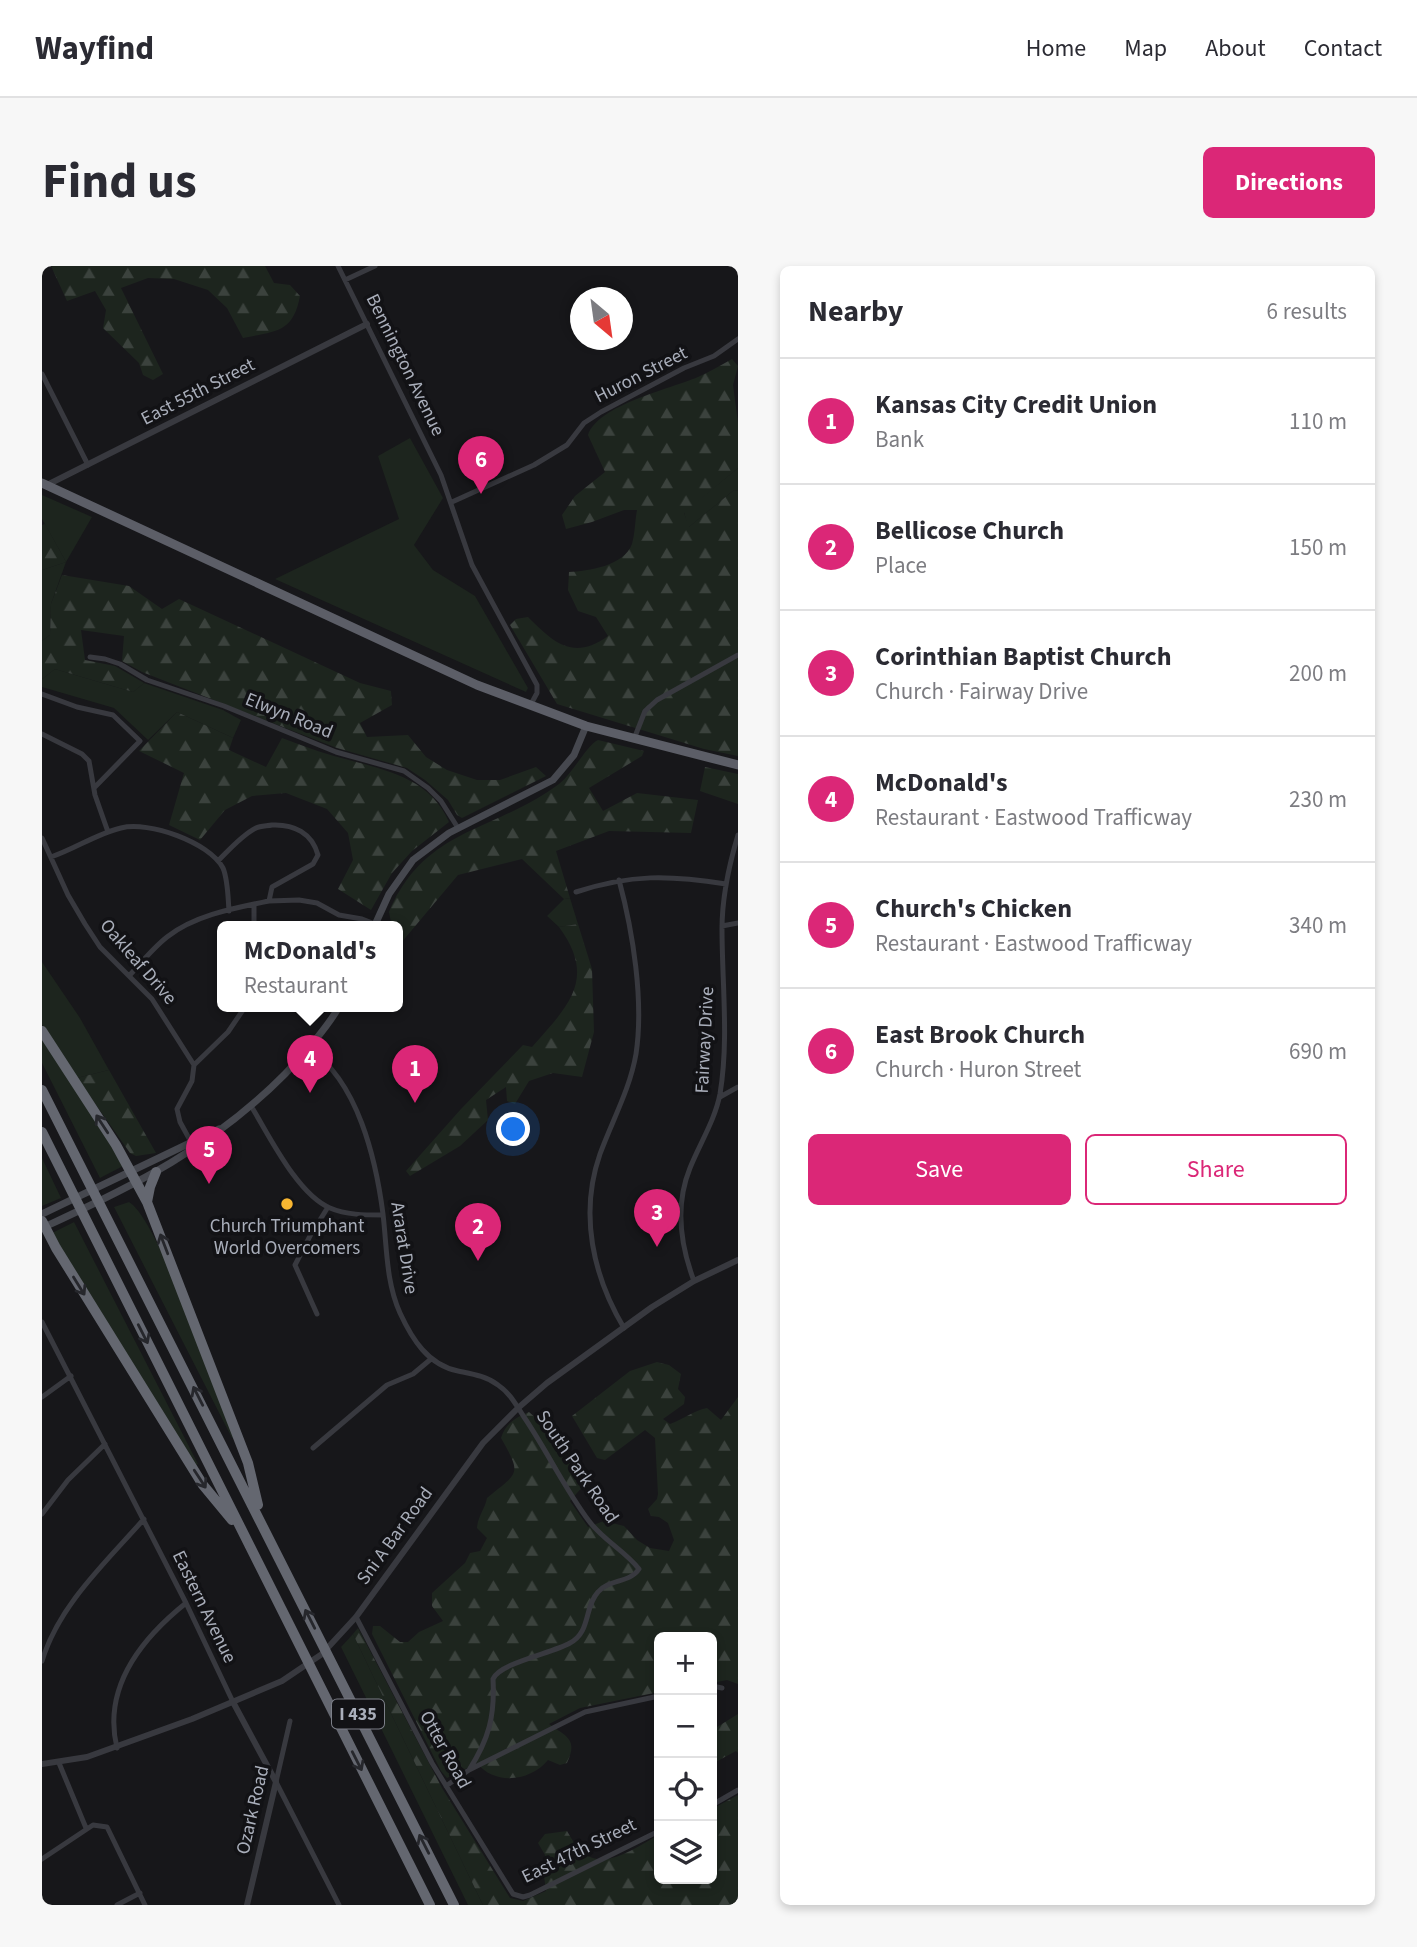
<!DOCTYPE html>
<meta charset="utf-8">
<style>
:root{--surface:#fff;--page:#f7f7f7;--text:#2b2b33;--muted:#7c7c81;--line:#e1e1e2;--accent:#db2777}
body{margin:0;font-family:"Source Sans 3",sans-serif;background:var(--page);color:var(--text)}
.controls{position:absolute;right:21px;bottom:21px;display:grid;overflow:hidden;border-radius:10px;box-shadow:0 4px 10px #0003}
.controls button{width:63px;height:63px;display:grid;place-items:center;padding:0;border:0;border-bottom:2px solid var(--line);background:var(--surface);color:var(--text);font:35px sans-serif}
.compass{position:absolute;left:528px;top:21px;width:63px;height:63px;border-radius:50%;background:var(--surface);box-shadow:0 4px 10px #0003;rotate:151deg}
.you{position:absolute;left:472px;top:864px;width:24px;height:24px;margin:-18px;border:5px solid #fff;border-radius:50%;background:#1a73e8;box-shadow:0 0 0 10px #1a73e833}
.badge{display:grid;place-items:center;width:46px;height:46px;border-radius:50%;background:var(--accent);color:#fff;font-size:23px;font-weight:700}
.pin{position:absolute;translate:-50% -58px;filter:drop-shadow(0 2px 4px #0008)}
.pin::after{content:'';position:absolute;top:37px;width:24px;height:21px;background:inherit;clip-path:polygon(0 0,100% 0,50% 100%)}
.popup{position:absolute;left:175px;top:655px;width:186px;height:91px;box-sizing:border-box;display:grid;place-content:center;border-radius:10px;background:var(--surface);filter:drop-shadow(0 2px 5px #0005);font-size:23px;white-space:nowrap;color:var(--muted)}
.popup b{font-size:26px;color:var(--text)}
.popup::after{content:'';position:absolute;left:50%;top:100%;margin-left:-14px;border:14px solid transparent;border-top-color:var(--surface)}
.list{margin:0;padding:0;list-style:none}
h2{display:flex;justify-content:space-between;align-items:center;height:91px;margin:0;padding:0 28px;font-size:30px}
h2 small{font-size:23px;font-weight:400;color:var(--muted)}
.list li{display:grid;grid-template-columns:46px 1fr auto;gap:21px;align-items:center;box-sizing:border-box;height:126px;padding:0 28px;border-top:2px solid var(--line)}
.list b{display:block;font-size:26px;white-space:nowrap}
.list p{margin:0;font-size:23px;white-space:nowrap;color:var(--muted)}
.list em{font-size:23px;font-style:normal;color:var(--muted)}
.actions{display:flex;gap:14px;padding:21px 28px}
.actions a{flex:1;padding:16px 0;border:2px solid var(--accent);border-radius:10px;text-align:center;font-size:24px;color:var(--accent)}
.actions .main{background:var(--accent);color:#fff}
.icon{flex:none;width:38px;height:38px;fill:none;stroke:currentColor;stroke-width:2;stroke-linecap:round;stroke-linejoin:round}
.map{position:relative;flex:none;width:696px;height:1639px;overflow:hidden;border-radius:10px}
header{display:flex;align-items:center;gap:42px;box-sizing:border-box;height:98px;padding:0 35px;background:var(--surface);border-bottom:2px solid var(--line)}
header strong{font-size:33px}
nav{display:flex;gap:38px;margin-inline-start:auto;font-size:24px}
.intro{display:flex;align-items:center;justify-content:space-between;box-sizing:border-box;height:168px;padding:0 42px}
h1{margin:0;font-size:49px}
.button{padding:18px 32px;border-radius:10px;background:var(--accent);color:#fff;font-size:24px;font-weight:700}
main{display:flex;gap:42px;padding:0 42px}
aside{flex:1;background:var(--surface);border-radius:10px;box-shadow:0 4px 10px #0003}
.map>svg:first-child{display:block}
</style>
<header>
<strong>Wayfind</strong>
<nav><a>Home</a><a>Map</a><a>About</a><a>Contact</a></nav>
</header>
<div class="intro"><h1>Find us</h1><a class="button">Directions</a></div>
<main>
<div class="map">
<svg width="696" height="1639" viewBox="0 0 696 1639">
<defs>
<pattern id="forest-firs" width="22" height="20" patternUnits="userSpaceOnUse" patternTransform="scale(1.75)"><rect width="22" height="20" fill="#1d251e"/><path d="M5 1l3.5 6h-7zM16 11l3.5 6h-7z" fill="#3b423d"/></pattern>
</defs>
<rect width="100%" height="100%" fill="#17171a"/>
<path fill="#1d251e" d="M 368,172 L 401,232 L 372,279 L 391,304 L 433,330 L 486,422 L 484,426 L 233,313 L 357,253 L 336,190 Z
M 696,202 L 696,225 L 692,224 L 646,262 L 642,246 Z
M 0,229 L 50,251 L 24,296 L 9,338 L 8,369 L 0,375 L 0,304 L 24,296 L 0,253 Z
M 13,403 L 91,426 L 102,417 L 181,444 L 199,454 L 191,472 L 135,446 L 106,474 L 72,442 L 0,421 L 0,413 Z
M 528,632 L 536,658 L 517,661 L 505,650 L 522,633 Z
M 0,696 L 38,752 L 67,804 L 35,812 L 0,759 Z
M 0,772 L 83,899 L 58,912 L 0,797 Z
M 0,892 L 19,932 L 0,940 Z
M 87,936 C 116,952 177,1130 193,1171 L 190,1172 L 72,941 Z
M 32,956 L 156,1198 L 154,1199 L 10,967 Z
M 311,1368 L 441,1639 L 426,1639 L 299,1381 Z"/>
<path fill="url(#forest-firs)" d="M 9,0 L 223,0 L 232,17 L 248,19 L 258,30 C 251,67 234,65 201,72 L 185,42 L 166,24 L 132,13 L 106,12 L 79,22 L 121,108 L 111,114 L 101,109 L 97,97 L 61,62 L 64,44 L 53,25 L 25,35 Z
M 690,93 L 696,100 L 691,119 L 696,157 L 696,202 L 642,247 L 647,261 L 692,224 L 696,225 L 696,490 L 662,483 L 515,438 L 468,359 L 474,353 L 486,351 C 512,377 531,395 566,370 L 554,351 L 536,345 L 526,324 L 527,306 C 546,305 582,300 590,278 C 593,268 593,255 595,244 L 582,244 L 550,256 L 524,263 L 520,249 L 533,230 L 563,206 L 546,169 C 556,139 628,123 656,111 C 667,106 679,99 690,93 Z
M 3,258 L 24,296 L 0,304 L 0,259 Z
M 20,309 L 87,320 L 120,343 L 137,333 L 318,417 L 349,425 L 350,439 L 318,457 L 325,471 L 366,469 L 384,491 L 405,504 L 435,514 L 458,514 L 494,501 L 504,510 L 420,552 L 415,549 L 406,534 L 383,514 L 365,502 L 295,482 L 100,406 L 80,395 L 82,370 L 39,364 L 43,394 L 73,400 L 102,417 L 91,426 L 13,403 L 0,413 L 0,375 L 8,369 L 9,338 Z
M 135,446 L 191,472 L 187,484 L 224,501 L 240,472 C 257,478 274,485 292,490 C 336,503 386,508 407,556 L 370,585 L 350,607 L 329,644 L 296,623 L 311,594 L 306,567 L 285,543 L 244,527 L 210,530 L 183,544 L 158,574 L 127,559 L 142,507 L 97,485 Z
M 556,474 L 602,485 L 600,490 L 547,522 L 561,545 L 595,527 L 656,534 L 649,567 L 567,565 L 514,585 L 528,632 L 522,633 L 480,593 L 416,609 L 359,677 L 356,671 L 356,661 L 350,661 L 347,646 C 383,561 453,566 517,518 C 532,506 544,480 556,474 Z
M 663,501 L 696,508 L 696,538 L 658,525 Z
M 536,658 L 550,703 L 552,766 L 540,811 L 511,807 L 487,815 L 473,838 L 465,835 L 464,821 L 444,834 L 446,854 L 418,880 L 368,910 L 364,905 L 419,843 L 481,779 L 490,781 C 525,741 556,714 517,661 Z
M 67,804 L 114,887 L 94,890 L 88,887 L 35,812 Z
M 615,1096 L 627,1099 L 639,1108 L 636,1123 L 643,1131 L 642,1138 L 621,1153 L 628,1158 C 642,1153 651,1145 665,1142 L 679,1154 L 696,1131 L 696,1418 L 685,1414 L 670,1417 L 670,1371 L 617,1371 L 617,1426 L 538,1442 L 507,1458 C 525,1471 536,1473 525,1497 L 518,1499 L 506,1494 C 489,1515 453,1520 435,1497 L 405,1512 L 399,1505 L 330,1368 L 331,1360 L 338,1360 L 358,1376 L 366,1376 L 377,1366 L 401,1355 L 390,1340 L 390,1327 L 423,1297 L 428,1287 L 438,1285 L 445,1272 L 435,1262 C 436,1250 443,1243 445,1232 C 477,1206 480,1209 459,1172 C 464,1157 473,1152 487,1146 L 520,1175 L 545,1210 L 542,1219 L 528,1235 L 546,1261 L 562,1255 L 582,1260 L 595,1274 L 608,1282 L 627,1285 L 632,1274 L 626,1257 L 617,1251 L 609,1250 L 606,1243 L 615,1233 L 616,1228 L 613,1172 L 603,1164 L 563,1194 L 555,1192 L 530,1150 L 588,1105 Z
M 316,1362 L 400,1522 L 468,1632 L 481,1635 L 504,1625 L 501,1602 L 503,1589 L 496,1577 L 503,1568 L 525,1565 C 530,1573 536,1586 546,1590 C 568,1602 597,1579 617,1569 L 617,1613 L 670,1613 L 670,1543 L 696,1529 L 696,1639 L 441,1639 L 311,1368 Z
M 696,1448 L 696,1487 L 694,1485 L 670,1498 L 670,1458 L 675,1461 Z"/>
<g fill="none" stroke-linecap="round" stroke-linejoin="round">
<path stroke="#38393f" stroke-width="5" d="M 296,0 L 399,209 L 430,299 L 495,419 L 495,427 L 488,440
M 303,14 L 333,0
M 0,108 L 46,199
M 410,236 L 492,199 L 525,179 L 542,157 L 559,146 L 642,102 L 672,90 L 696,73
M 48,391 L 63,393 L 78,398 L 105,414 L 182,440 L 294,486 L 362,505 L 386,522 L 399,535 L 416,562
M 0,428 L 35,441 L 71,449 L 98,475 L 52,522
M 0,468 L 40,488 L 47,495 L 53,529 L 66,566
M 592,473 L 603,445 L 615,434 L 696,389
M 0,572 L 26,629 L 43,658 L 58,681 L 110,733 L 152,799 L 150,815 L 135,843 L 138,856 L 149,876
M 9,591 C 33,583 54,568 79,562 C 107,555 167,576 181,602 C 186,614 186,632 187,645
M 577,614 C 591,666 602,735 594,788 C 588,823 570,855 558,888 C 537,948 551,1010 582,1062
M 534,626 C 589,608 627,609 684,618
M 227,635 L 257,634 L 275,637 L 297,649 L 320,653 L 333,658
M 212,638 L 212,661
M 680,660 L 696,657
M 87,710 C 99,697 111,682 125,671 C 153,649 193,642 227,635 L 230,621 L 271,598 L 276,589 C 270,567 252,558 230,559 C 225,560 218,560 214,562 C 200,569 187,584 176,595
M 267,783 C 316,815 334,894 341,948 C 345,982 344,1016 358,1047 C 370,1073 386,1099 416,1105 C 430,1108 444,1110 456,1119 C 468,1127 474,1139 482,1151 C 505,1185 523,1223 547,1255 C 561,1274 583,1285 597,1303 C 588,1317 567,1313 556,1326 C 542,1341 549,1366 528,1377 C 511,1387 457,1397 451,1413 C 453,1450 447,1473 427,1504
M 152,799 L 186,766 L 203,741
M 678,831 L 696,821
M 209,840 C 227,869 255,928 288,942 C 304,949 323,949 341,949
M 652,1015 C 638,978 633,939 648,902 C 658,877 673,854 678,828 C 687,774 680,717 680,663 C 680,631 687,599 696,569
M 275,1048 L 253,999 L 268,970 L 286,941
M 0,1056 L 144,1337 L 191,1436
M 0,1131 L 29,1110
M 271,1182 L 345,1119 L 371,1108 L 389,1093
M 0,1248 L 26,1214 L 63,1178
M 314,1351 L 390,1497 L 471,1628 L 481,1631 L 488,1629 L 617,1565
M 0,1395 C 17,1339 64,1296 102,1253
M 670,1420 L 680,1422
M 248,1455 L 234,1516 L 297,1639
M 75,1482 C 60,1421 99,1373 144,1337
M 17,1497 L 44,1562
M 404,1520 L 427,1504 L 543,1446 L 617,1430
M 670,1539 L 696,1524
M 0,1593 L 51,1559 L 65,1561 L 103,1639
M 75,1639 L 98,1627"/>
<path stroke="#38393f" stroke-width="6" d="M 5,219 L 325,58
M 191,1436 L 234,1516 L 205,1639
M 0,1498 L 45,1491 L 150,1453 L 240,1415 L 280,1388 L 314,1351 L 441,1177 L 476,1142 L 505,1117 L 610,1041 L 652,1015 L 696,994"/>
<path stroke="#46484f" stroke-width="7" d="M 332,661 L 347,628 L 371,594 L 407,567 L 511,514 L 532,489 L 544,460
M 0,948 L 177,863
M 0,962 C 92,920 171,881 243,808 C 263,787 282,766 297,741"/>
<path stroke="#5c5e67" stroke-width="9" d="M 0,217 L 435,419 L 544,460 L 696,499"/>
<path stroke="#646770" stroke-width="10" d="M 0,765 L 74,879 L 105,936 L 206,1197 L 216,1239
M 0,824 L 412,1639
M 0,866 L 388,1639
M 105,936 L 108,921 L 114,906
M 0,955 L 14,982 L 161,1219 L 190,1254"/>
</g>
<defs><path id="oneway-shaft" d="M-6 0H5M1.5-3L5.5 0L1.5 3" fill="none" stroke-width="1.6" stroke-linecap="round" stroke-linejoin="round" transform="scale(1.75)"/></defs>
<g stroke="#26272c">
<use href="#oneway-shaft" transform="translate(60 858) rotate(-123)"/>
<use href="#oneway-shaft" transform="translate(122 978) rotate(-111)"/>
<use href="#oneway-shaft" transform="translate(37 1020) rotate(58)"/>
<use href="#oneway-shaft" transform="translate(101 1068) rotate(63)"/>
<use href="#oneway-shaft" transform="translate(156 1130) rotate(-117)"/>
<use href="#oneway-shaft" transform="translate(158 1213) rotate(57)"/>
<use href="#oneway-shaft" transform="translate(268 1353) rotate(-117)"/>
<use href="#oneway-shaft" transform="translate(315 1495) rotate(63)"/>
<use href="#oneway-shaft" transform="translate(382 1578) rotate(-117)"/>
</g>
<circle fill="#f8b631" stroke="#121215" stroke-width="2.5" cx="245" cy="938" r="7"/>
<g text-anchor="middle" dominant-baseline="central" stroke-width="7" stroke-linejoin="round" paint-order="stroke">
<rect fill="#121215" stroke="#7c7f88" stroke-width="2" x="290" y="1433.5" width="52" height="29" rx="5"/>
<g font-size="18" font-weight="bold" fill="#a9aeba">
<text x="316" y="1448">I 435</text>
</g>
<g font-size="19" fill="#a9aeba" stroke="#121215">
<text transform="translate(363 99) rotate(64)">Bennington Avenue</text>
<text transform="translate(599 109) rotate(-27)">Huron Street</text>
<text transform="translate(156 126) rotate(-27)">East 55th Street</text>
<text transform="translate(247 450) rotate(22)">Elwyn Road</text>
<text transform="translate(96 696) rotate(49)">Oakleaf Drive</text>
<text transform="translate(663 774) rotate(-87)">Fairway Drive</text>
<text transform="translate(362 982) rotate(81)">Ararat Drive</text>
<text transform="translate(535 1201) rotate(56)">South Park Road</text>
<text transform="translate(353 1270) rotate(-54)">Sni A Bar Road</text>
<text transform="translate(162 1341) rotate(64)">Eastern Avenue</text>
<text transform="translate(403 1484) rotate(61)">Otter Road</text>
<text transform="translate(211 1544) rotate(-77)">Ozark Road</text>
<text transform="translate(537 1585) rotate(-26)">East 47th Street</text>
</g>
<g font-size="19" fill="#a9aeba" stroke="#121215">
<text x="245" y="960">Church Triumphant<tspan x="245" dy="22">World Overcomers</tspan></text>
</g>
</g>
</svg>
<div class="controls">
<button>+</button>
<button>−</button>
<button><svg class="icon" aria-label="locate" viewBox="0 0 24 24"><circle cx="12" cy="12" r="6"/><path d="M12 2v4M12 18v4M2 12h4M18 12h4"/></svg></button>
<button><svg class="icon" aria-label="layers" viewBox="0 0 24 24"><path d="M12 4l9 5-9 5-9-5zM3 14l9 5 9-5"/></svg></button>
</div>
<svg class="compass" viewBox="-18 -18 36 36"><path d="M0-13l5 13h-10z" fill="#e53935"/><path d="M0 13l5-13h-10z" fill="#7c7c81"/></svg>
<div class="you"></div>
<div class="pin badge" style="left:373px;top:837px">1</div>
<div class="pin badge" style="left:436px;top:995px">2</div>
<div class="pin badge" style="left:615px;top:981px">3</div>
<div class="pin badge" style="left:268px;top:827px">4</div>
<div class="popup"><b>McDonald's</b>Restaurant</div>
<div class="pin badge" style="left:167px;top:918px">5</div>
<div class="pin badge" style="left:439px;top:228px">6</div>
</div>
<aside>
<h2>Nearby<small>6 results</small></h2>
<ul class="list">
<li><span class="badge">1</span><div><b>Kansas City Credit Union</b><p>Bank</p></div><em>110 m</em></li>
<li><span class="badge">2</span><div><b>Bellicose Church</b><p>Place</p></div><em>150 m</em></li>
<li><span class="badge">3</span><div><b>Corinthian Baptist Church</b><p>Church · Fairway Drive</p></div><em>200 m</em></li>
<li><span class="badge">4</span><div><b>McDonald's</b><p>Restaurant · Eastwood Trafficway</p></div><em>230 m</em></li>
<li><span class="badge">5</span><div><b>Church's Chicken</b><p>Restaurant · Eastwood Trafficway</p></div><em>340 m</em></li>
<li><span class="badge">6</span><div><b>East Brook Church</b><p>Church · Huron Street</p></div><em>690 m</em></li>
</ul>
<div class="actions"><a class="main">Save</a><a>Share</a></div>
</aside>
</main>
